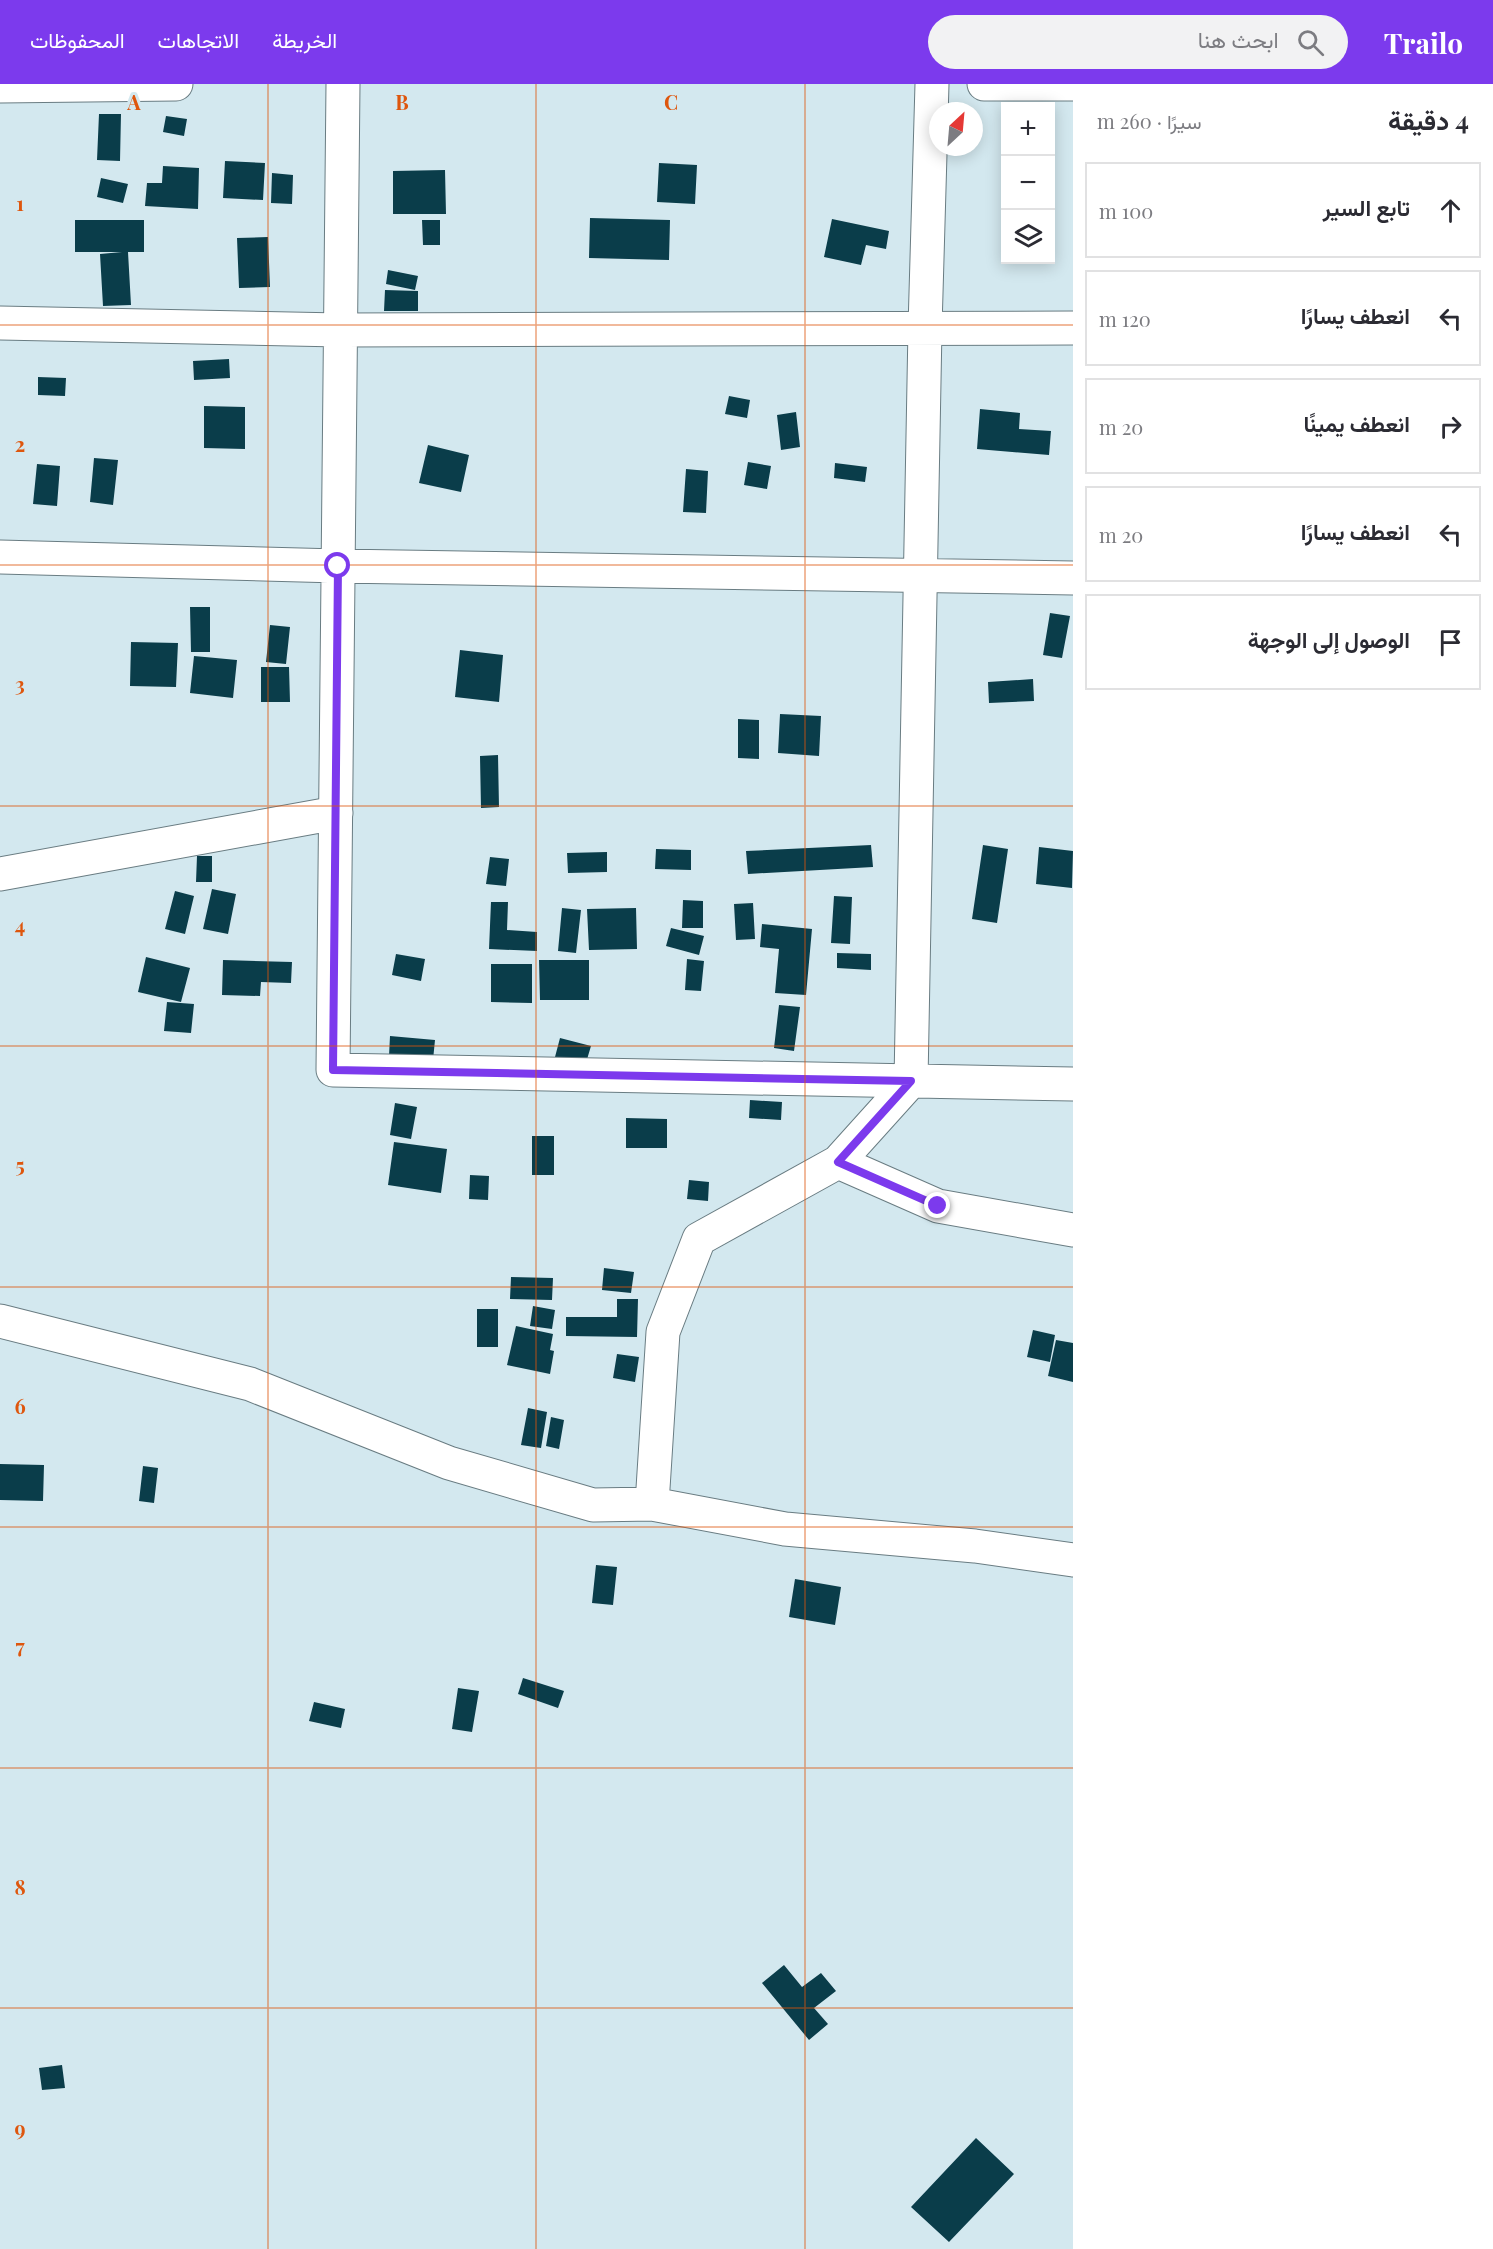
<!DOCTYPE html>
<html lang="ar">
<meta charset="utf-8">
<style>
:root{--surface:#fff;--page:#f2f2f3;--text:#2b2b33;--muted:#7c7c81;--line:#e1e1e2;--accent:#7c3aed}
body{margin:0;font-family:"Playfair Display",Vazirmatn,serif;background:var(--page);color:var(--text);direction:rtl}
.controls{position:absolute;right:18px;top:18px;display:grid;overflow:hidden;border-radius:0px;box-shadow:0 3px 15px #0003}
.controls button{width:54px;height:54px;display:grid;place-items:center;padding:0;border:0;border-bottom:2px solid var(--line);background:var(--surface);color:var(--text);font:30px sans-serif}
.compass{position:absolute;left:929px;top:18px;width:54px;height:54px;border-radius:50%;background:var(--surface);box-shadow:0 3px 15px #0003;rotate:26deg}
.stop{position:absolute;width:18px;height:18px;margin:-14px;border:4px solid #7c3aed;border-radius:50%;background:#fff}
.stop.end{background:#7c3aed;border-color:#fff;box-shadow:0 2px 6px #0008}
.list{margin:0;padding:0;list-style:none}
h2{display:flex;justify-content:space-between;align-items:center;height:78px;margin:0;padding:0 24px;font-size:26px}
h2 small{font-size:20px;font-weight:400;color:var(--muted)}
.list li{display:grid;grid-template-columns:39px 1fr auto;gap:18px;align-items:center;box-sizing:border-box;height:96px;margin:0 12px 12px;padding:0 12px;border:2px solid var(--line);border-radius:0px}
.list b{display:block;font-size:22px;white-space:nowrap}
.list em{font-size:20px;font-style:normal;color:var(--muted)}
.icon{flex:none;width:33px;height:33px;fill:none;stroke:currentColor;stroke-width:2;stroke-linecap:round;stroke-linejoin:round}
.map{position:relative;flex:none;width:1073px;height:2165px;overflow:hidden;direction:ltr}
header{display:flex;align-items:center;gap:36px;box-sizing:border-box;height:84px;padding:0 30px;background:var(--accent);color:#fff}
header strong{font-size:28px}
nav{display:flex;gap:33px;margin-inline-start:auto;font-size:21px}
.search{width:420px;height:54px;background:var(--page);display:flex;align-items:center;gap:15px;box-sizing:border-box;padding:0 21px;border-radius:33px;color:var(--muted);font-size:22px}
main{display:flex}
aside{flex:1;background:var(--surface)}
.map>svg:first-child{display:block}
</style>
<header>
<strong>Trailo</strong>
<div class="search"><svg class="icon" aria-label="search" viewBox="0 0 24 24"><circle cx="10" cy="10" r="6"/><path d="M15 15l6 6"/></svg>ابحث هنا</div>
<nav><a>الخريطة</a><a>الاتجاهات</a><a>المحفوظات</a></nav>
</header>
<main>
<aside>
<h2>4 دقيقة<small>سيرًا · 260 m</small></h2>
<ul class="list">
<li><svg class="icon" aria-label="ahead" viewBox="0 0 24 24"><path d="M12 20V5M6 11l6-6 6 6"/></svg><div><b>تابع السير</b></div><em>100 m</em></li>
<li><svg class="icon" aria-label="left" viewBox="0 0 24 24"><path d="M17 20v-9H6M10 6l-5 5 5 5"/></svg><div><b>انعطف يسارًا</b></div><em>120 m</em></li>
<li><svg class="icon" aria-label="right" viewBox="0 0 24 24"><path d="M7 20v-9h11M14 6l5 5-5 5"/></svg><div><b>انعطف يمينًا</b></div><em>20 m</em></li>
<li><svg class="icon" aria-label="left" viewBox="0 0 24 24"><path d="M17 20v-9H6M10 6l-5 5 5 5"/></svg><div><b>انعطف يسارًا</b></div><em>20 m</em></li>
<li><svg class="icon" aria-label="arrive" viewBox="0 0 24 24"><path d="M6 21V4h12l-3 4 3 4H6"/></svg><div><b>الوصول إلى الوجهة</b></div></li>
</ul>
</aside>
<div class="map">
<svg width="1073" height="2165" viewBox="0 0 1073 2165">
<rect width="100%" height="100%" fill="#d3e8ef"/>
<path fill="#0a3d4a" d="M 99,30 L 121,30 L 120,77 L 97,76 Z
M 166,32 L 187,35 L 184,52 L 163,48 Z
M 225,77 L 265,79 L 263,116 L 223,114 Z
M 659,79 L 697,81 L 695,120 L 657,118 Z
M 163,82 L 199,84 L 198,125 L 145,122 L 147,99 L 162,99 Z
M 445,86 L 446,130 L 393,130 L 393,87 Z
M 272,89 L 293,91 L 292,120 L 271,119 Z
M 101,94 L 128,100 L 123,119 L 97,113 Z
M 590,134 L 670,136 L 669,176 L 589,174 Z
M 832,135 L 889,147 L 886,165 L 866,161 L 861,181 L 824,173 Z
M 75,136 L 144,136 L 144,168 L 128,168 L 131,221 L 103,222 L 100,170 L 122,168 L 75,168 Z
M 422,136 L 440,136 L 440,161 L 423,161 Z
M 268,153 L 270,203 L 239,204 L 237,154 Z
M 388,186 L 418,192 L 415,206 L 386,200 Z
M 385,206 L 418,207 L 418,227 L 384,227 Z
M 229,275 L 230,294 L 194,296 L 193,277 Z
M 38,293 L 66,294 L 65,312 L 38,311 Z
M 729,312 L 750,316 L 747,334 L 725,330 Z
M 204,322 L 245,323 L 245,365 L 204,364 Z
M 980,325 L 1020,329 L 1019,345 L 1051,347 L 1049,371 L 977,365 Z
M 796,328 L 800,363 L 781,366 L 777,331 Z
M 428,361 L 469,371 L 461,408 L 419,399 Z
M 94,374 L 118,376 L 113,421 L 90,418 Z
M 748,378 L 771,382 L 767,405 L 744,401 Z
M 835,379 L 867,383 L 865,398 L 834,394 Z
M 37,380 L 60,382 L 57,422 L 33,420 Z
M 686,385 L 708,387 L 706,429 L 683,428 Z
M 190,523 L 210,523 L 210,568 L 191,568 Z
M 1050,529 L 1070,532 L 1062,574 L 1043,571 Z
M 270,541 L 290,543 L 286,580 L 266,578 Z
M 131,558 L 178,559 L 176,603 L 130,602 Z
M 460,566 L 503,571 L 499,618 L 455,613 Z
M 194,572 L 237,576 L 233,614 L 190,609 Z
M 261,583 L 289,583 L 290,618 L 261,618 Z
M 1033,595 L 1034,617 L 989,619 L 988,598 Z
M 780,630 L 821,632 L 819,672 L 778,669 Z
M 738,635 L 759,636 L 759,675 L 738,674 Z
M 498,671 L 499,723 L 481,724 L 480,672 Z
M 871,761 L 873,783 L 748,790 L 746,767 Z
M 983,761 L 1008,765 L 997,839 L 972,835 Z
M 1039,763 L 1073,767 L 1072,804 L 1036,800 Z
M 656,765 L 691,766 L 691,786 L 655,785 Z
M 607,768 L 607,788 L 568,789 L 567,769 Z
M 197,772 L 212,772 L 212,798 L 196,798 Z
M 490,773 L 509,775 L 506,802 L 486,800 Z
M 212,805 L 236,810 L 228,850 L 203,845 Z
M 175,807 L 194,812 L 185,850 L 165,845 Z
M 834,812 L 852,813 L 850,860 L 831,859 Z
M 683,816 L 703,817 L 703,844 L 682,844 Z
M 491,818 L 508,818 L 507,846 L 537,848 L 537,867 L 489,865 Z
M 753,819 L 755,855 L 736,856 L 734,820 Z
M 562,824 L 581,826 L 576,869 L 558,867 Z
M 636,824 L 637,865 L 589,866 L 587,825 Z
M 762,840 L 812,845 L 806,911 L 775,909 L 779,865 L 760,863 Z
M 671,844 L 704,852 L 699,871 L 666,862 Z
M 837,869 L 871,870 L 871,886 L 837,884 Z
M 396,870 L 425,875 L 421,897 L 392,891 Z
M 146,873 L 190,884 L 181,918 L 138,908 Z
M 687,875 L 704,877 L 701,907 L 685,906 Z
M 223,876 L 292,878 L 291,899 L 261,898 L 260,912 L 222,911 Z
M 539,876 L 589,876 L 589,916 L 540,916 Z
M 491,880 L 532,880 L 532,919 L 491,918 Z
M 167,918 L 194,920 L 191,949 L 164,947 Z
M 779,921 L 800,923 L 794,967 L 774,964 Z
M 390,952 L 435,956 L 433,976 L 389,972 Z
M 560,954 L 591,962 L 585,982 L 555,973 Z
M 750,1016 L 782,1018 L 781,1036 L 749,1034 Z
M 395,1019 L 417,1023 L 411,1055 L 390,1051 Z
M 626,1034 L 667,1035 L 667,1064 L 626,1064 Z
M 532,1052 L 554,1052 L 554,1091 L 532,1091 Z
M 394,1058 L 447,1065 L 441,1109 L 388,1101 Z
M 470,1091 L 489,1092 L 488,1116 L 469,1115 Z
M 689,1096 L 709,1098 L 708,1117 L 687,1115 Z
M 604,1184 L 634,1188 L 631,1209 L 602,1206 Z
M 511,1193 L 553,1194 L 552,1216 L 510,1215 Z
M 617,1215 L 638,1215 L 637,1253 L 566,1252 L 566,1233 L 617,1233 Z
M 533,1222 L 555,1226 L 552,1245 L 530,1242 Z
M 477,1225 L 498,1225 L 498,1263 L 477,1263 Z
M 516,1242 L 553,1250 L 550,1266 L 554,1267 L 550,1290 L 507,1281 Z
M 1033,1246 L 1055,1251 L 1050,1278 L 1027,1273 Z
M 1056,1256 L 1073,1259 L 1073,1298 L 1048,1292 Z
M 617,1270 L 639,1273 L 635,1298 L 613,1294 Z
M 528,1324 L 547,1328 L 541,1364 L 521,1361 Z
M 551,1333 L 564,1336 L 559,1365 L 546,1362 Z
M 0,1380 L 44,1381 L 43,1417 L 0,1416 Z
M 143,1382 L 158,1384 L 154,1419 L 139,1417 Z
M 596,1481 L 617,1483 L 613,1521 L 592,1519 Z
M 795,1495 L 841,1503 L 835,1541 L 789,1533 Z
M 523,1594 L 564,1607 L 558,1624 L 518,1610 Z
M 458,1604 L 479,1607 L 472,1648 L 452,1645 Z
M 314,1618 L 345,1625 L 341,1644 L 309,1637 Z
M 784,1881 L 802,1903 L 821,1889 L 836,1907 L 814,1924 L 828,1940 L 809,1956 L 762,1899 Z
M 62,1981 L 65,2004 L 42,2006 L 39,1984 Z
M 976,2054 L 1014,2090 L 949,2158 L 911,2123 Z"/>
<g fill="none" stroke-linecap="round" stroke-linejoin="round">
<g stroke="#697c82" stroke-width="35">
<path id="minor" d="M 343,0 L 333,986 L 1073,1000
M 984,0 L 1073,0
M 0,2 L 176,0
M 0,239 L 340,246 L 1073,244
M 0,473 L 338,482 L 1073,494
M 0,790 L 336,729
M 838,1078 L 938,1122 L 1073,1146
M 0,1237 L 250,1300 L 449,1379 L 593,1421 L 652,1420 L 785,1445 L 975,1462 L 1073,1476
M 652,1420 L 663,1248 L 699,1155 L 838,1078 L 911,997 L 925,244 L 932,0"/>
</g>
<use href="#minor" stroke="#fff" stroke-width="33"/>
</g>
<g fill="none" stroke-linecap="round" stroke-linejoin="round">
<path stroke="#7c3aed" stroke-width="8" d="M 338,482 L 333,986 L 911,997 L 838,1078 L 938,1122"/>
</g>
<path fill="none" stroke="#de560d" stroke-width="1.5" stroke-opacity="0.55" d="M 268,0 L 268,2165M 536,0 L 536,2165M 805,0 L 805,2165M 0,241 L 1073,241M 0,481 L 1073,481M 0,722 L 1073,722M 0,962 L 1073,962M 0,1203 L 1073,1203M 0,1443 L 1073,1443M 0,1684 L 1073,1684M 0,1924 L 1073,1924"/>
<g font-size="20" text-anchor="middle" font-weight="bold" fill="#de560d" stroke="#d3e8ef" stroke-width="6" stroke-linejoin="round" paint-order="stroke">
<text x="134" y="26">A</text>
<text x="402" y="26">B</text>
<text x="671" y="26">C</text>
<text x="20" y="127">1</text>
<text x="20" y="368">2</text>
<text x="20" y="608">3</text>
<text x="20" y="849">4</text>
<text x="20" y="1089">5</text>
<text x="20" y="1330">6</text>
<text x="20" y="1570">7</text>
<text x="20" y="1811">8</text>
<text x="20" y="2052">9</text>
</g>
</svg>
<div class="controls">
<button>+</button>
<button>−</button>
<button><svg class="icon" aria-label="layers" viewBox="0 0 24 24"><path d="M12 4l9 5-9 5-9-5zM3 14l9 5 9-5"/></svg></button>
</div>
<svg class="compass" viewBox="-18 -18 36 36"><path d="M0-13l5 13h-10z" fill="#e53935"/><path d="M0 13l5-13h-10z" fill="#7c7c81"/></svg>
<div class="stop" style="left:338px;top:482px"></div>
<div class="stop end" style="left:938px;top:1122px"></div>
</div>
</main>
